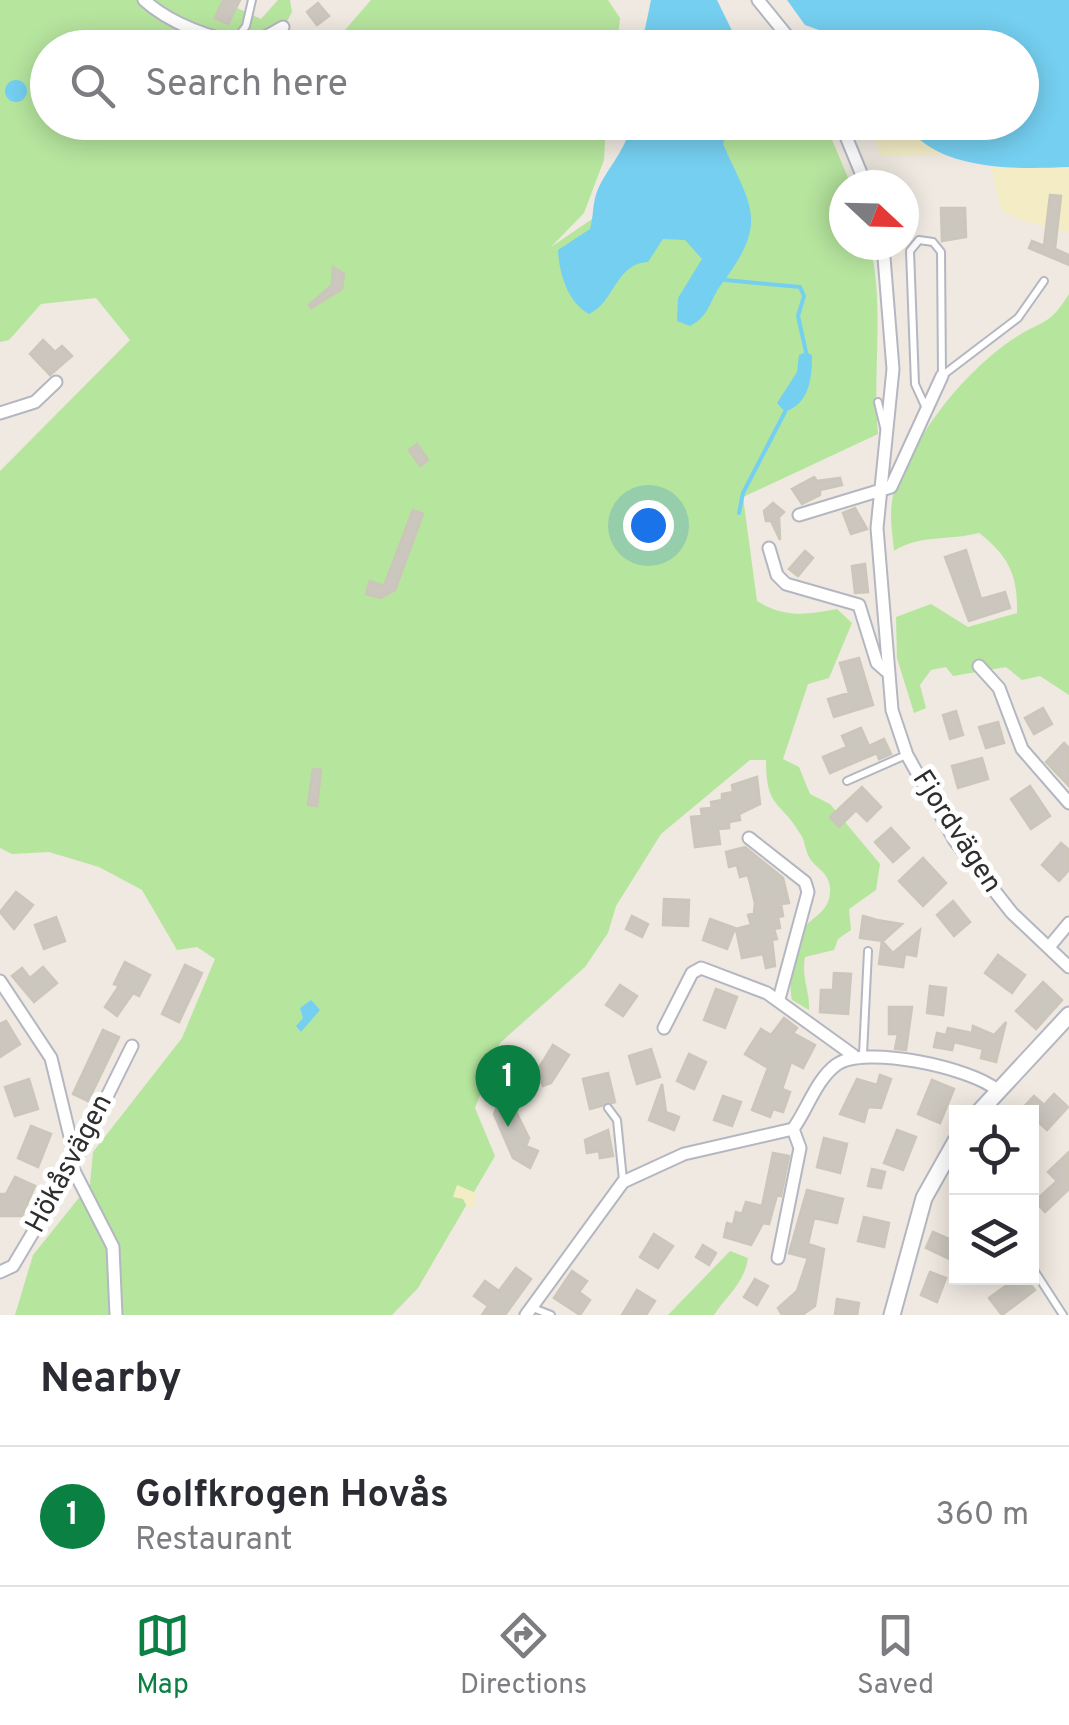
<!DOCTYPE html>
<meta charset="utf-8">
<style>
:root{--surface:#fff;--page:#f2f2f3;--text:#2b2b33;--muted:#7c7c81;--line:#e1e1e2;--accent:#0b8043}
body{margin:0;font-family:Overpass,sans-serif;background:var(--page);color:var(--text)}
.controls{position:absolute;right:30px;bottom:30px;display:grid;overflow:hidden;border-radius:0px;box-shadow:0 5px 25px #0003}
.controls button{width:90px;height:90px;display:grid;place-items:center;padding:0;border:0;border-bottom:2px solid var(--line);background:var(--surface);color:var(--text);font:50px sans-serif}
.compass{position:absolute;left:829px;top:170px;width:90px;height:90px;border-radius:50%;background:var(--surface);box-shadow:0 5px 25px #0003;rotate:112deg}
.you{position:absolute;left:648px;top:525px;width:35px;height:35px;margin:-25px;border:8px solid #fff;border-radius:50%;background:#1a73e8;box-shadow:0 0 0 15px #1a73e833}
.badge{display:grid;place-items:center;width:65px;height:65px;border-radius:50%;background:var(--accent);color:#fff;font-size:32px;font-weight:700}
.pin{position:absolute;translate:-50% -82px;filter:drop-shadow(0 2px 5px #0008)}
.pin::after{content:'';position:absolute;top:52px;width:35px;height:30px;background:inherit;clip-path:polygon(0 0,100% 0,50% 100%)}
.list{margin:0;padding:0;list-style:none}
h2{display:flex;justify-content:space-between;align-items:center;height:130px;margin:0;padding:0 40px;font-size:42px}
h2 small{font-size:32px;font-weight:400;color:var(--muted)}
.list li{display:grid;grid-template-columns:65px 1fr auto;gap:30px;align-items:center;box-sizing:border-box;height:140px;padding:0 40px;border-top:2px solid var(--line)}
.list b{display:block;font-size:38px;white-space:nowrap}
.list p{margin:0;font-size:32px;white-space:nowrap;color:var(--muted)}
.list em{font-size:32px;font-style:normal;color:var(--muted)}
.icon{flex:none;width:55px;height:55px;fill:none;stroke:currentColor;stroke-width:2;stroke-linecap:round;stroke-linejoin:round}
.map{position:relative;flex:none;width:1069px;height:1315px;overflow:hidden}
.search{position:absolute;background:var(--surface);box-shadow:0 5px 25px #0003;left:30px;right:30px;top:30px;height:110px;display:flex;align-items:center;gap:25px;box-sizing:border-box;padding:0 35px;border-radius:55px;color:var(--muted);font-size:38px}
.sheet{height:270px;background:var(--surface)}
nav{display:flex;justify-content:space-around;align-items:center;box-sizing:border-box;height:140px;border-top:2px solid var(--line);background:var(--surface);font-size:28px;color:var(--muted)}
nav a{display:grid;justify-items:center;gap:5px}
nav .on{color:var(--accent)}
.map>svg:first-child{display:block}
</style>
<div class="map">
<svg width="1069" height="1315" viewBox="0 0 1069 1315">
<rect width="100%" height="100%" fill="#efe9e1"/>
<path fill="#b6e59e" d="M 0,0 L 220,0 L 261,19 L 278,0 L 290,0 L 292,12 L 278,38 L 311,47 L 48,48 L 48,122 L 606,123 L 604,160 L 584,213 L 551,247 L 733,123 L 825,123 L 851,185 L 844,185 L 844,245 L 870,245 C 885,308 872,371 878,434 L 743,497 L 757,601 C 784,618 807,615 837,609 L 852,623 L 829,678 L 808,684 L 783,759 L 799,767 L 810,794 L 830,804 L 880,864 L 876,890 L 849,909 L 851,930 L 838,939 L 834,950 L 805,957 C 801,978 810,991 809,1010 L 792,1000 C 788,983 792,946 802,931 C 813,914 831,913 830,888 C 829,872 816,869 809,857 C 805,850 805,841 801,835 C 781,800 766,810 766,760 L 750,760 L 661,834 L 616,906 L 608,933 L 585,967 L 500,1043 L 475,1108 L 495,1156 L 418,1288 L 392,1315 L 15,1315 L 33,1255 L 90,1184 L 93,1152 L 182,1038 L 215,959 L 197,947 L 177,950 L 142,890 L 99,867 L 49,852 L 12,854 L 0,848 L 0,471 L 130,340 L 96,298 L 41,304 L 9,340 L 0,342 Z
M 371,0 L 608,0 L 620,18 L 617,47 L 318,47 L 338,38 Z
M 1069,294 L 1069,695 L 1040,676 L 1022,680 L 1006,667 L 953,676 L 946,667 L 931,670 L 920,685 L 926,708 L 914,713 L 897,658 L 896,617 L 931,604 L 968,627 L 1017,613 C 1018,576 1009,556 979,533 C 948,541 920,534 894,551 C 892,531 888,508 895,489 C 917,432 965,370 1016,337 C 1045,319 1049,326 1069,294 Z
M 730,1251 L 748,1258 C 744,1284 727,1295 714,1315 L 668,1315 Z"/>
<path fill="#f3ecc5" d="M 874,123 L 906,123 L 917,138 L 945,154 L 881,156 L 872,132 Z
M 1069,167 L 1069,232 L 1024,221 L 1001,210 L 991,168 Z
M 457,1185 L 476,1193 L 474,1207 L 468,1208 L 463,1199 L 453,1197 Z"/>
<path fill="#75cff0" d="M 651,0 L 717,0 L 740,47 L 631,47 L 645,29 Z
M 787,0 L 1069,0 L 1069,167 C 1017,169 943,172 907,127 L 906,123 L 1022,122 L 1022,48 L 820,47 L 822,31 L 805,25 Z
M5 91a11 11 0 1 1 22 0a11 11 0 1 1-22 0Z
M 631,123 L 729,123 L 723,144 C 752,209 769,221 721,285 C 710,299 710,316 690,326 L 677,321 L 678,298 L 702,259 L 685,240 L 663,239 L 648,262 C 616,263 614,303 589,314 C 568,303 559,273 558,250 L 590,229 C 594,215 592,203 598,189 C 609,165 626,151 631,123 Z
M 806,352 L 812,355 C 812,377 810,403 785,412 L 777,403 L 797,372 L 799,355 Z
M 311,1000 L 320,1010 L 301,1032 L 296,1026 L 303,1018 L 300,1008 Z"/>
<g fill="none" stroke-linecap="round" stroke-linejoin="round">
<path stroke="#75cff0" stroke-width="4" d="M 725,280 L 800,287 L 804,296 L 798,316 L 806,352
M 739,513 L 743,493 L 785,412"/>
</g>
<path fill="#cbc7bf" stroke="#cbc5ba" stroke-width="2.5" d="M 223,0 L 240,0 L 228,24 L 215,18 Z
M 318,3 L 329,16 L 317,25 L 307,12 Z
M 1050,195 L 1061,196 L 1055,249 L 1069,255 L 1069,265 L 1029,248 L 1032,241 L 1044,246 Z
M 941,208 L 965,208 L 966,237 L 942,241 Z
M 333,267 L 344,274 L 342,289 L 311,308 L 309,305 L 332,285 Z
M 43,340 L 55,352 L 62,346 L 72,356 L 50,375 L 30,354 Z
M 417,444 L 428,460 L 420,466 L 409,450 Z
M 814,477 L 817,481 L 840,478 L 842,485 L 820,490 L 820,495 L 802,504 L 792,489 Z
M 773,503 L 784,512 L 779,517 L 780,540 L 771,521 L 766,521 L 764,511 Z
M 855,508 L 867,529 L 851,534 L 843,513 Z
M 413,510 L 423,514 L 395,590 L 380,598 L 366,594 L 370,581 L 384,586 Z
M 966,550 L 981,599 L 1005,592 L 1010,608 L 969,621 L 945,557 Z
M 805,551 L 813,558 L 798,576 L 789,569 Z
M 865,564 L 868,592 L 855,593 L 852,566 Z
M 859,658 L 873,705 L 834,717 L 828,699 L 849,693 L 840,663 Z
M 1043,708 L 1052,724 L 1034,734 L 1025,718 Z
M 956,711 L 963,735 L 950,739 L 943,715 Z
M 998,722 L 1004,743 L 986,748 L 979,727 Z
M 861,728 L 869,746 L 884,739 L 891,754 L 879,759 L 877,753 L 830,773 L 823,757 L 847,747 L 842,736 Z
M 1064,743 L 1069,748 L 1069,786 L 1046,762 Z
M 982,758 L 988,779 L 958,788 L 952,766 Z
M 313,769 L 321,770 L 317,806 L 308,805 Z
M 757,777 L 760,804 L 739,814 L 740,820 L 729,822 L 729,828 L 718,829 L 720,844 L 695,847 L 691,817 L 702,816 L 701,809 L 712,808 L 711,802 L 722,800 L 722,794 L 733,792 L 732,785 Z
M 1030,786 L 1050,816 L 1031,829 L 1011,799 Z
M 862,787 L 881,807 L 867,821 L 856,810 L 839,827 L 830,817 Z
M 891,828 L 909,848 L 893,862 L 875,842 Z
M 1061,843 L 1069,850 L 1069,870 L 1059,881 L 1042,865 Z
M 745,847 L 783,878 L 789,903 L 781,904 L 783,916 L 778,917 L 780,928 L 774,929 L 777,939 L 772,940 L 775,966 L 766,968 L 763,954 L 742,958 L 736,929 L 751,925 L 748,915 L 754,913 L 755,903 L 748,875 L 740,877 L 737,865 L 729,867 L 726,852 Z
M 923,858 L 946,883 L 923,906 L 899,881 Z
M 16,892 L 33,905 L 14,929 L 0,912 Z
M 664,899 L 689,900 L 688,926 L 663,925 Z
M 953,901 L 970,922 L 954,936 L 937,915 Z
M 632,916 L 648,924 L 642,937 L 626,929 Z
M 863,916 L 877,920 L 902,924 L 883,941 L 860,938 Z
M 56,917 L 65,941 L 44,949 L 35,925 Z
M 710,919 L 735,928 L 727,949 L 703,940 Z
M 920,930 L 916,956 L 905,954 L 903,967 L 879,964 L 882,941 L 893,953 Z
M 998,955 L 1025,975 L 1012,993 L 985,973 Z
M 125,962 L 150,975 L 139,996 L 133,993 L 117,1016 L 105,1007 L 119,986 L 114,984 Z
M 185,965 L 202,973 L 179,1022 L 162,1014 Z
M 43,967 L 57,983 L 34,1002 L 12,976 L 22,968 L 30,978 Z
M 834,973 L 851,974 L 848,1014 L 820,1012 L 821,990 L 833,990 Z
M 1043,982 L 1062,1000 L 1036,1029 L 1016,1011 Z
M 620,985 L 637,996 L 623,1016 L 606,1005 Z
M 930,986 L 946,988 L 943,1015 L 927,1013 Z
M 716,989 L 737,997 L 725,1028 L 704,1020 Z
M 889,1007 L 912,1007 L 906,1050 L 895,1049 L 898,1034 L 889,1034 Z
M 784,1018 L 797,1028 L 793,1033 L 815,1045 L 803,1068 L 791,1062 L 782,1089 L 790,1092 L 783,1112 L 773,1109 L 770,1117 L 752,1110 L 768,1068 L 745,1054 L 761,1029 L 771,1035 Z
M 6,1021 L 20,1044 L 0,1057 L 0,1024 Z
M 1006,1022 L 996,1062 L 981,1058 L 983,1049 L 954,1042 L 952,1050 L 934,1047 L 937,1033 L 946,1035 L 948,1028 L 972,1033 L 973,1026 L 994,1035 Z
M 103,1030 L 119,1037 L 88,1101 L 73,1094 Z
M 553,1045 L 569,1055 L 551,1083 L 543,1086 L 537,1071 Z
M 651,1049 L 660,1077 L 637,1084 L 629,1056 Z
M 689,1054 L 706,1062 L 694,1089 L 677,1081 Z
M 516,1064 L 533,1073 L 516,1112 L 529,1138 L 526,1146 L 538,1151 L 530,1168 L 513,1158 L 494,1114 Z
M 608,1073 L 615,1102 L 590,1109 L 583,1079 Z
M 880,1075 L 891,1079 L 881,1108 L 868,1107 L 864,1122 L 840,1114 L 857,1079 L 877,1085 Z
M 29,1079 L 38,1109 L 15,1116 L 5,1087 Z
M 932,1080 L 954,1089 L 940,1123 L 918,1114 Z
M 662,1084 L 666,1112 L 679,1117 L 674,1130 L 649,1120 Z
M 1054,1094 L 1068,1107 L 1047,1130 L 1023,1108 L 1034,1096 L 1044,1105 Z
M 723,1096 L 741,1102 L 732,1126 L 714,1120 Z
M 31,1126 L 51,1134 L 38,1167 L 18,1158 Z
M 608,1130 L 613,1156 L 600,1158 L 599,1151 L 587,1153 L 585,1140 Z
M 897,1130 L 916,1137 L 903,1170 L 884,1163 Z
M 824,1138 L 847,1144 L 840,1173 L 817,1167 Z
M 1069,1152 L 1069,1189 L 1045,1212 L 1035,1201 L 1057,1181 L 1048,1172 Z
M 773,1153 L 789,1156 L 781,1196 L 777,1195 L 769,1224 L 763,1223 L 751,1245 L 724,1237 L 727,1223 L 733,1225 L 736,1212 L 742,1214 L 746,1202 L 762,1206 Z
M 872,1169 L 885,1172 L 881,1188 L 868,1186 Z
M 15,1177 L 35,1186 L 22,1216 L 0,1216 L 0,1194 L 6,1194 Z
M 807,1190 L 843,1199 L 837,1223 L 814,1218 L 808,1244 L 824,1249 L 815,1306 L 802,1315 L 782,1315 L 778,1308 L 797,1291 L 808,1258 L 789,1253 Z
M 864,1217 L 889,1223 L 884,1247 L 858,1241 Z
M 933,1232 L 956,1242 L 956,1262 L 926,1248 Z
M 654,1234 L 673,1246 L 658,1268 L 640,1257 Z
M 703,1245 L 716,1253 L 709,1265 L 696,1257 Z
M 516,1268 L 531,1279 L 505,1315 L 482,1315 L 488,1306 L 474,1296 L 485,1281 L 499,1291 Z
M 572,1271 L 587,1281 L 579,1292 L 590,1300 L 580,1315 L 554,1298 Z
M 930,1272 L 946,1278 L 937,1302 L 921,1295 Z
M 1001,1278 L 1025,1278 L 1035,1290 L 1002,1315 L 989,1298 L 1007,1285 Z
M 755,1279 L 768,1286 L 757,1305 L 744,1297 Z
M 637,1290 L 655,1301 L 646,1315 L 622,1315 Z
M 837,1299 L 859,1303 L 857,1315 L 835,1315 Z"/>
<g fill="none" stroke-linecap="round" stroke-linejoin="round">
<g stroke="#b4b7c1" stroke-width="10">
<path id="lane" d="M 236,39 L 246,26 L 252,0
M 943,375 L 1018,318 L 1044,281
M 878,402 L 884,427
M 925,406 L 915,384 L 910,251 L 919,240 L 933,242 L 941,252 L 942,376
M 847,781 L 906,755
M 863,1054 L 868,951
M 608,1108 L 617,1120 L 623,1180
M 1032,1267 L 1063,1315
M 533,1308 L 551,1315"/>
</g>
<g stroke="#b4b7c1" stroke-width="15">
<path id="street" d="M 144,0 C 168,22 213,41 246,42 C 259,42 272,33 283,27
M 758,0 L 797,48
M 840,122 L 866,185
M 883,245 L 893,369 L 877,528 L 892,710 L 907,755 L 955,841 L 1012,913 L 1069,967
M 0,413 L 35,402 L 56,382
M 799,515 L 891,487 L 942,376
M 769,548 L 777,575 L 786,584 L 859,605 L 877,663 L 886,671
M 979,666 L 999,688 L 1022,749 L 1069,803
M 749,838 L 805,882 L 808,892 L 779,999
M 1049,947 L 1069,923
M 0,981 L 51,1058 L 73,1149 L 72,1167 L 113,1247 L 116,1315
M 664,1028 L 692,973 L 701,968 L 767,993 L 853,1055
M 778,1258 L 800,1148 L 793,1129
M 0,1272 L 13,1266 L 72,1167 L 132,1046
M 526,1315 L 623,1182 L 684,1154 L 793,1129 C 807,1110 816,1080 836,1065 C 863,1044 972,1068 997,1090"/>
</g>
<g stroke="#b4b7c1" stroke-width="19">
<path id="secondary" d="M 979,1112 L 1069,1015
M 892,1315 L 924,1198 L 956,1141"/>
</g>
<use href="#lane" stroke="#fff" stroke-width="6"/>
<use href="#street" stroke="#fff" stroke-width="11"/>
<use href="#secondary" stroke="#fff" stroke-width="15"/>
</g>
<g text-anchor="middle" dominant-baseline="central" stroke-width="10" stroke-linejoin="round" paint-order="stroke">
<g font-size="28" fill="#2e2e2e" stroke="#fff">
<text transform="translate(956 832) rotate(57)">Fjordvägen</text>
<text transform="translate(70 1164) rotate(-62)">Hökåsvägen</text>
</g>
</g>
</svg>
<div class="controls">
<button><svg class="icon" aria-label="locate" viewBox="0 0 24 24"><circle cx="12" cy="12" r="6"/><path d="M12 2v4M12 18v4M2 12h4M18 12h4"/></svg></button>
<button><svg class="icon" aria-label="layers" viewBox="0 0 24 24"><path d="M12 4l9 5-9 5-9-5zM3 14l9 5 9-5"/></svg></button>
</div>
<svg class="compass" viewBox="-18 -18 36 36"><path d="M0-13l5 13h-10z" fill="#e53935"/><path d="M0 13l5-13h-10z" fill="#7c7c81"/></svg>
<div class="you"></div>
<div class="pin badge" style="left:508px;top:1127px">1</div>
<div class="search"><svg class="icon" aria-label="search" viewBox="0 0 24 24"><circle cx="10" cy="10" r="6"/><path d="M15 15l6 6"/></svg>Search here</div>
</div>
<section class="sheet">
<h2>Nearby<small></small></h2>
<ul class="list">
<li><span class="badge">1</span><div><b>Golfkrogen Hovås</b><p>Restaurant</p></div><em>360 m</em></li>
</ul>
</section>
<nav>
<a class="on"><svg class="icon" aria-label="map" viewBox="0 0 24 24"><path d="M3 6l6-2 6 2 6-2v14l-6 2-6-2-6 2zM9 4v14M15 6v14"/></svg>Map</a>
<a><svg class="icon" aria-label="directions" viewBox="0 0 24 24"><path d="M12 3l9 9-9 9-9-9zM9 14v-3h6M13 9l2 2-2 2"/></svg>Directions</a>
<a><svg class="icon" aria-label="saved" viewBox="0 0 24 24"><path d="M7 4h10v16l-5-4-5 4z"/></svg>Saved</a>
</nav>
